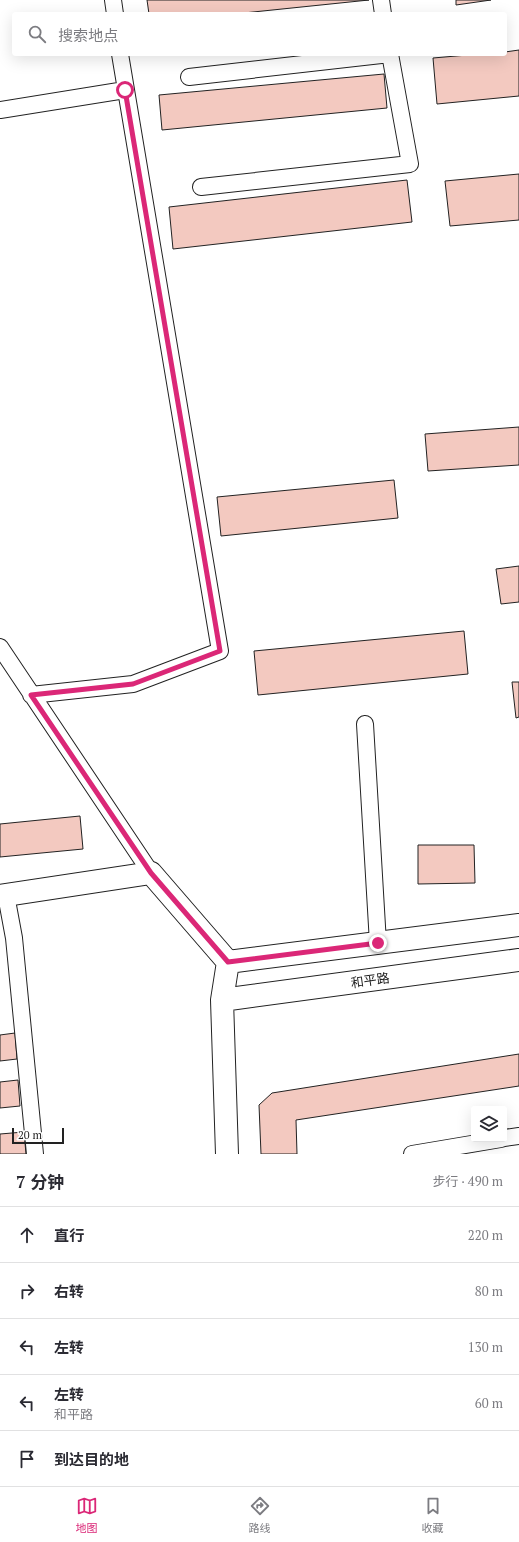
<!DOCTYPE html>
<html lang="zh">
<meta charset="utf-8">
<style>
:root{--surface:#fff;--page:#f2f2f3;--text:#2b2b33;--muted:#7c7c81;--line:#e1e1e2;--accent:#db2777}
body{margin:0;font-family:"PT Serif","Noto Sans SC",serif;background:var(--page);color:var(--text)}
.controls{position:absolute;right:12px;bottom:12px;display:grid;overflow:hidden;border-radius:4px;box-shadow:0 4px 16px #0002}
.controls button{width:36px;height:36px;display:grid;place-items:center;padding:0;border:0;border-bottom:1px solid var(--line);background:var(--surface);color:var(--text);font:20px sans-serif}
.scale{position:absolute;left:12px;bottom:10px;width:52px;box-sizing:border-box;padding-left:4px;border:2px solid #222;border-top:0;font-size:11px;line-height:14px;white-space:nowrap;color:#222;-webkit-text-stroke:3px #fff;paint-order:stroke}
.stop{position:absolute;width:12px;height:12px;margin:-9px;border:3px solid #db2777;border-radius:50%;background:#fff}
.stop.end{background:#db2777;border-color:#fff;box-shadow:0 1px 4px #0008}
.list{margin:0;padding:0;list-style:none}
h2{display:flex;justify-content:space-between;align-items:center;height:52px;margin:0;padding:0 16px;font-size:17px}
h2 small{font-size:13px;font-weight:400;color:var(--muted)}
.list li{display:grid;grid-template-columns:26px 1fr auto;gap:12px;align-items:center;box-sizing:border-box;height:56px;padding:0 16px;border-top:1px solid var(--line)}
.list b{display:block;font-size:15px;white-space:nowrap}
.list p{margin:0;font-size:13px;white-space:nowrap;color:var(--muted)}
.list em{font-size:13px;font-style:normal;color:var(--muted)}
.icon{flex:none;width:22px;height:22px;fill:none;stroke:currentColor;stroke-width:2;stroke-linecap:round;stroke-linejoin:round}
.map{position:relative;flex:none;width:519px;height:1154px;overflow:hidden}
.search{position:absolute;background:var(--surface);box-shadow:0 4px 16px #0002;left:12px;right:12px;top:12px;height:44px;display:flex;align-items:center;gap:10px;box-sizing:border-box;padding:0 14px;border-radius:4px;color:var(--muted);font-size:15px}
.sheet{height:332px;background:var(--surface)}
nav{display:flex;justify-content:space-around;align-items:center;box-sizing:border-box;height:56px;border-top:1px solid var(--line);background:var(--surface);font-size:11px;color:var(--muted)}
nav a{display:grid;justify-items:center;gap:2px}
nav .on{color:var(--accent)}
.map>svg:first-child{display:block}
</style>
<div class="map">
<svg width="519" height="1154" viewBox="0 0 519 1154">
<rect width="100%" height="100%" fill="#fff"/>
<path fill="#f3c9c0" stroke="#222" d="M 147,0 L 369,0 L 234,14 L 149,14 Z
M 456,0 L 491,0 L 456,5 Z
M 519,50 L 519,96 L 437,104 L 433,58 L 479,54 L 505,54 L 505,52 Z
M 384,74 L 387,108 L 162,130 L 159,95 Z
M 519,174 L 519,220 L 450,226 L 445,181 Z
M 407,180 L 412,222 L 173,249 L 169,207 Z
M 519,427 L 519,465 L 428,471 L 425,434 Z
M 394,480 L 398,518 L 221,536 L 217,497 Z
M 519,566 L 519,602 L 501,604 L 496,569 Z
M 464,631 L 468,674 L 258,695 L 254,651 Z
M 512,682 L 519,682 L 519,717 L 516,718 Z
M 80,816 L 83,849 L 0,857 L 0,824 Z
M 418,845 L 474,845 L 475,883 L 418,884 Z
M 15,1033 L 17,1059 L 0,1061 L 0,1035 Z
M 519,1054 L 519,1086 L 296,1120 L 297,1154 L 261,1154 L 259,1105 L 272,1093 Z
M 18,1080 L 20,1106 L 0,1108 L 0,1082 Z
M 24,1132 L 26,1154 L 0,1154 L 0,1134 Z"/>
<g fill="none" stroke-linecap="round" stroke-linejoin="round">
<g stroke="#222" stroke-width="18">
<path id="street" d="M 113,0 L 115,14
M 381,0 L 383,14
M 189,77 L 390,54 L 410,164 L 201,187
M 0,110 L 125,90
M 0,647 L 151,873
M 31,695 L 133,684 L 220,651 L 120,54
M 365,724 L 378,943
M 6,895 L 14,938 L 35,1154
M 504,1138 L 519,1136
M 412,1154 L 501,1139"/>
</g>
<g stroke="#222" stroke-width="24">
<path id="secondary" d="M 0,896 L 151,873 L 228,962 L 222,1000 L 227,1154
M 228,962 L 519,925
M 222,1000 L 519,960"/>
</g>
<use href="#street" stroke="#fff" stroke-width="16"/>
<use href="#secondary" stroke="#fff" stroke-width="22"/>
</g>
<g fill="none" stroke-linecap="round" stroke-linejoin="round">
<path stroke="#db2777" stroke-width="5" d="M 125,90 L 220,651 L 133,684 L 31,695 L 151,873 L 228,962 L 378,943"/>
</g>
<g text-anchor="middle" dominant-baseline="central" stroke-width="3" stroke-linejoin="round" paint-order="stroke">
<g font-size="13" fill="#222" stroke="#fff">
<text transform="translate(370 980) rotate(-8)">和平路</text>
</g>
</g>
</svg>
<div class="controls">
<button><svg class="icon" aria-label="layers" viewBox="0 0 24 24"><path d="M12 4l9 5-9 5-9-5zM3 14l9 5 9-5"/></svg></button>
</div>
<div class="scale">20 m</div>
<div class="stop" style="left:125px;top:90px"></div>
<div class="stop end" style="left:378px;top:943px"></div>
<div class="search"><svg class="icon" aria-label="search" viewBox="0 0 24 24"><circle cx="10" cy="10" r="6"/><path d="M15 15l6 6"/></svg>搜索地点</div>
</div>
<section class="sheet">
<h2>7 分钟<small>步行 · 490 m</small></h2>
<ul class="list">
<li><svg class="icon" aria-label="ahead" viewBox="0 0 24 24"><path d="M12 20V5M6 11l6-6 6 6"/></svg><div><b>直行</b></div><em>220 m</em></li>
<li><svg class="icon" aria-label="right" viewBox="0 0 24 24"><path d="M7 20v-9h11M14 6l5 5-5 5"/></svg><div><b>右转</b></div><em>80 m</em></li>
<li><svg class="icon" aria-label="left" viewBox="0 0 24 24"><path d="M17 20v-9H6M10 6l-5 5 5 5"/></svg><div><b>左转</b></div><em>130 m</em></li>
<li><svg class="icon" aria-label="left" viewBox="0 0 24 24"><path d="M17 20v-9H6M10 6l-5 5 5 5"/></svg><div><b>左转</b><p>和平路</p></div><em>60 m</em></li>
<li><svg class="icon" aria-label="arrive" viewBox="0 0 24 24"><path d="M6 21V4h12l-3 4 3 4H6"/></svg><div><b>到达目的地</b></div></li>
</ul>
</section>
<nav>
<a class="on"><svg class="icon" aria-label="map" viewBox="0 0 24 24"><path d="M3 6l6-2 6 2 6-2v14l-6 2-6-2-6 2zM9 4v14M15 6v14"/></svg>地图</a>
<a><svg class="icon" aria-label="directions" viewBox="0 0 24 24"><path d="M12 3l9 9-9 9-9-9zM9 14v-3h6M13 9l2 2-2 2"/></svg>路线</a>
<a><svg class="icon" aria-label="saved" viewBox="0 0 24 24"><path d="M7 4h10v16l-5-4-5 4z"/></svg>收藏</a>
</nav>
